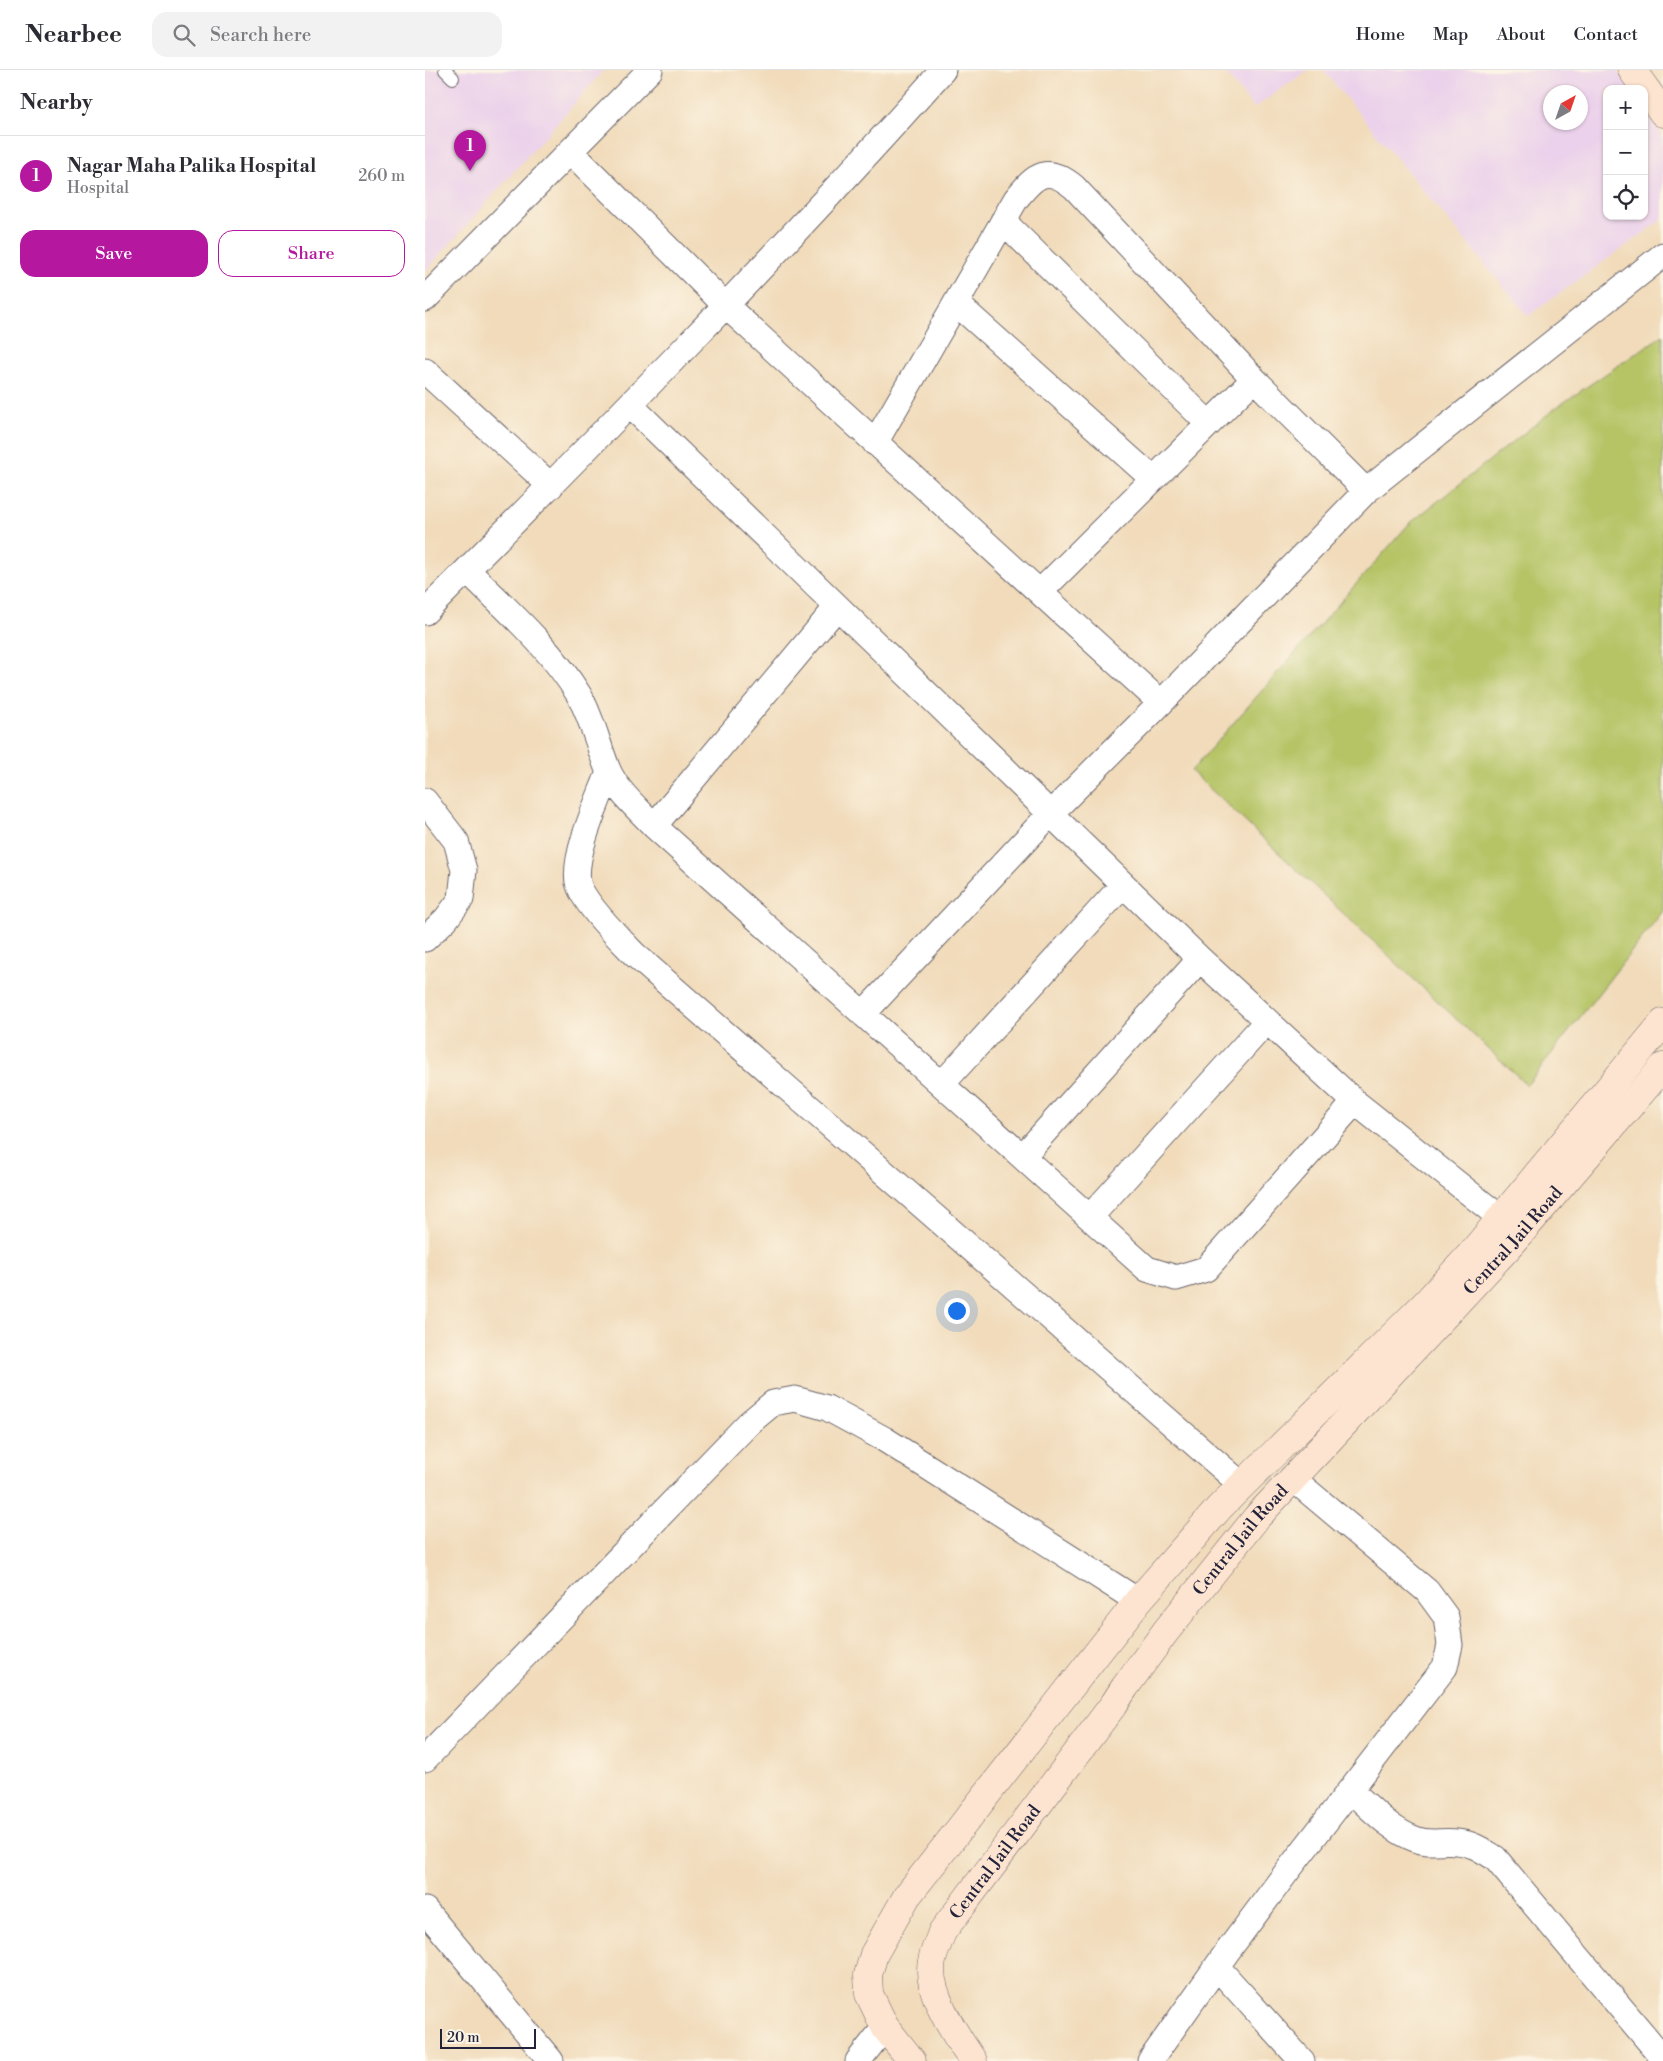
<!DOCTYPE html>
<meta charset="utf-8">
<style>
:root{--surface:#fff;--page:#f2f2f3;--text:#2b2b33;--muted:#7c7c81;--line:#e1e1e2;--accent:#b5179e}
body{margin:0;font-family:"Libre Bodoni",serif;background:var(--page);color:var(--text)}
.controls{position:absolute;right:15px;top:15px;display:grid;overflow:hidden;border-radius:10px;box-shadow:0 1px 4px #0004}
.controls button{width:45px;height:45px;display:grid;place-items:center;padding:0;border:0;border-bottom:1px solid var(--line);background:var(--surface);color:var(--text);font:25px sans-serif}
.compass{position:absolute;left:1118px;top:15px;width:45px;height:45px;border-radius:50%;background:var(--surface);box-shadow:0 1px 4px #0004;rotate:40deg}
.scale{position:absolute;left:15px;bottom:12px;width:96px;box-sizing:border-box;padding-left:5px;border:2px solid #22223b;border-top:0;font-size:14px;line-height:18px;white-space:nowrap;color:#22223b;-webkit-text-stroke:4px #fcf5e5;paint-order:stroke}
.you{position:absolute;left:531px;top:1240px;width:18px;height:18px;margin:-12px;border:4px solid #fff;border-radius:50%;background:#1a73e8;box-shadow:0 0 0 8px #1a73e833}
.badge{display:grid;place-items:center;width:32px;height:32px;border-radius:50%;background:var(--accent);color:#fff;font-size:16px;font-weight:700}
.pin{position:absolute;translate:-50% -41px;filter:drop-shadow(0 1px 2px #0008)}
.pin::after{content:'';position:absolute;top:26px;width:18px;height:15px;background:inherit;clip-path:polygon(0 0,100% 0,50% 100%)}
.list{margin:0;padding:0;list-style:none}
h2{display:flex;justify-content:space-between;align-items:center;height:65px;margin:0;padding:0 20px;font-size:21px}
h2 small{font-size:16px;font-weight:400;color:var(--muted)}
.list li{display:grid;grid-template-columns:32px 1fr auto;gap:15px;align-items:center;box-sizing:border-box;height:80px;padding:0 20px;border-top:1px solid var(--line)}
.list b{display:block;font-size:19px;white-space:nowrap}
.list p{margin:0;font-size:16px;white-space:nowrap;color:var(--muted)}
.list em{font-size:16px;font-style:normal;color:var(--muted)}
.actions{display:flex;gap:10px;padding:15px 20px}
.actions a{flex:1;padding:11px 0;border:1px solid var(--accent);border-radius:15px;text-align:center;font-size:18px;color:var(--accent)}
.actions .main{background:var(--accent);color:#fff}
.icon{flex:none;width:28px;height:28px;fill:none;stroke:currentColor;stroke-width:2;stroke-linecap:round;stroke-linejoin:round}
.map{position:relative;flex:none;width:1238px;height:1991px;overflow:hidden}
header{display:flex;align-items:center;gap:30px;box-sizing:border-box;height:70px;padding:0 25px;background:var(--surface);border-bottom:1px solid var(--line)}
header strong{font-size:24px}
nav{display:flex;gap:28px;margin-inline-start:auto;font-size:18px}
.search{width:350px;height:45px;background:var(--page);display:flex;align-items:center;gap:12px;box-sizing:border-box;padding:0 18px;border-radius:15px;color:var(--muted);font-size:19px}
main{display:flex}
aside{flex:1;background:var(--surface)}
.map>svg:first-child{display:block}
</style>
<header>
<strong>Nearbee</strong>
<div class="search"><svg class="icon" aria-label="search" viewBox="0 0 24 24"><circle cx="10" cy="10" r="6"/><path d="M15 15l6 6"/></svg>Search here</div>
<nav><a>Home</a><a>Map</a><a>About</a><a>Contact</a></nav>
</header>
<main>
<aside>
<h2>Nearby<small></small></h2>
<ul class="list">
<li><span class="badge">1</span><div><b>Nagar Maha Palika Hospital</b><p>Hospital</p></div><em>260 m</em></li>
</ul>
<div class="actions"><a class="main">Save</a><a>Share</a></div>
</aside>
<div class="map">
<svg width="1238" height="1991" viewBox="0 0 1238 1991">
<rect width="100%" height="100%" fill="#fcf5e5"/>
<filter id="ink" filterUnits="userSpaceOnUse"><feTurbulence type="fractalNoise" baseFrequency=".02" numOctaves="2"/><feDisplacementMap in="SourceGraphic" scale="10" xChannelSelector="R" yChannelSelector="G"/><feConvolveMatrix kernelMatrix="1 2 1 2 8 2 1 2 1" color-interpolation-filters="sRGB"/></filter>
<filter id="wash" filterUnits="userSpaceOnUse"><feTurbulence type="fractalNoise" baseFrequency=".0096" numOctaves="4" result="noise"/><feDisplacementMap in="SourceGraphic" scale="20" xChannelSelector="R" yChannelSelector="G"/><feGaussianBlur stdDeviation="1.12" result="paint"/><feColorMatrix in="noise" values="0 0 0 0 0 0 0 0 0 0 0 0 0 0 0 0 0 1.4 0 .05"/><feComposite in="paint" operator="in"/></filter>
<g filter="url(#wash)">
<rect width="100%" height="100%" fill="#f1dbbb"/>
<path fill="#ebd1eb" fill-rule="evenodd" d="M 0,0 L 179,0 L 0,202 Z
M 798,0 L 883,0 L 829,38 Z
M 898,0 L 1192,0 L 1205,19 L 1182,19 L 1182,146 L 1219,146 L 1219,39 L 1238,67 L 1238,149 L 1103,246 ZM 1126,22 L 1156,22 L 1156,52 L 1126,52 Z"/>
<path fill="#b6c466" stroke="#6c7350" d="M 1238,265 L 1238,841 L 1102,1015 L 766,701 L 984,454 L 1132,337 Z"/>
</g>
<g filter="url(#ink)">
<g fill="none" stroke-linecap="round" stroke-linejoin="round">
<g stroke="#6a6368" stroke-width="14">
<path id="lane" d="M 20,0 L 28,8"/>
</g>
<g stroke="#6a6368" stroke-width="27">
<path id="street" d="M 146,82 L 300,235 L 736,633
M 578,151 L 784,354
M 0,229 L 225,0
M 531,233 L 728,409
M 0,301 L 126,416
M 205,335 L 775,889 L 930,1032 L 1092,1161
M 450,373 L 591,129 C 611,104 622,95 649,117 L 829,309 L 941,421
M 42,500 C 81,539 125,577 154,625 C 167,648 173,675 183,700 C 192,721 213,739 229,756 L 722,1199 L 751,1208 L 781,1199 L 930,1032
M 615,522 L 829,309
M 0,542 C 176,365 352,187 518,0
M 184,702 C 174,729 148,784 153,812 C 157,832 194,868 209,884 L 817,1415
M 0,731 L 31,771 L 39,800 L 36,829 L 21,849 L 0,869
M 229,756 L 412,537
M 438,944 L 625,744 L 736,633 L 941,421 L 1238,185
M 517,1014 L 698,815
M 598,1086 L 775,889
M 665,1147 L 842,951
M 0,1689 L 324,1353 L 348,1333 L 370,1329 L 402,1338 L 459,1369 L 713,1531
M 925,1720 C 945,1737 965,1760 990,1769 C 1004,1775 1017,1770 1032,1772 C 1047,1773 1057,1780 1070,1788 L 1238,1988
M 0,1840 L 126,1991
M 792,1897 L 877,1991
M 433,1991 L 460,1957
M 725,1991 L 802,1882 L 861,1803 L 1020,1597 L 1025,1575 L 1021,1547 L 1002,1521 L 867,1408"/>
</g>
<g stroke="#6a6368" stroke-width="29">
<g id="secondary">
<path d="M 1207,0 L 1238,43"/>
<path d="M 487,1991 L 460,1957 L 444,1924 L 443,1905 L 449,1884 L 482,1826 L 713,1531 L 795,1437 L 1000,1234 L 1046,1184 L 1238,953"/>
<path id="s1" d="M 548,1991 C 532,1967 500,1921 507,1891 C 509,1881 514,1871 517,1862 L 689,1634 L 700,1617 L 741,1561 L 832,1447 L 1088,1172 L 1238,997"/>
</g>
</g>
<use href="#lane" stroke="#fff" stroke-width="12"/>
<use href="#street" stroke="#fff" stroke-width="25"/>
<use href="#secondary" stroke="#fde4d0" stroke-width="28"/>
</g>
</g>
<g text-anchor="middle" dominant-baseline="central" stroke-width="4" stroke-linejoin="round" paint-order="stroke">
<g font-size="18" fill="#22223b" stroke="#fcf5e5">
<text stroke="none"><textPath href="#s1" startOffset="1039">Central Jail Road</textPath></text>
<text stroke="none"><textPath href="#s1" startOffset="634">Central Jail Road</textPath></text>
<text stroke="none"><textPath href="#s1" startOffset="229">Central Jail Road</textPath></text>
</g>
</g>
</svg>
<div class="controls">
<button>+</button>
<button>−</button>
<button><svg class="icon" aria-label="locate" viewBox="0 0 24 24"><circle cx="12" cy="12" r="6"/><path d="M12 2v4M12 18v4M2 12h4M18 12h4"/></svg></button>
</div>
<svg class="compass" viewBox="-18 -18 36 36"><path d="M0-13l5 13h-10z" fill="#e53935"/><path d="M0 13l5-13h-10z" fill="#7c7c81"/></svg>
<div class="scale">20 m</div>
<div class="you"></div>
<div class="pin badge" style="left:45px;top:101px">1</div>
</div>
</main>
